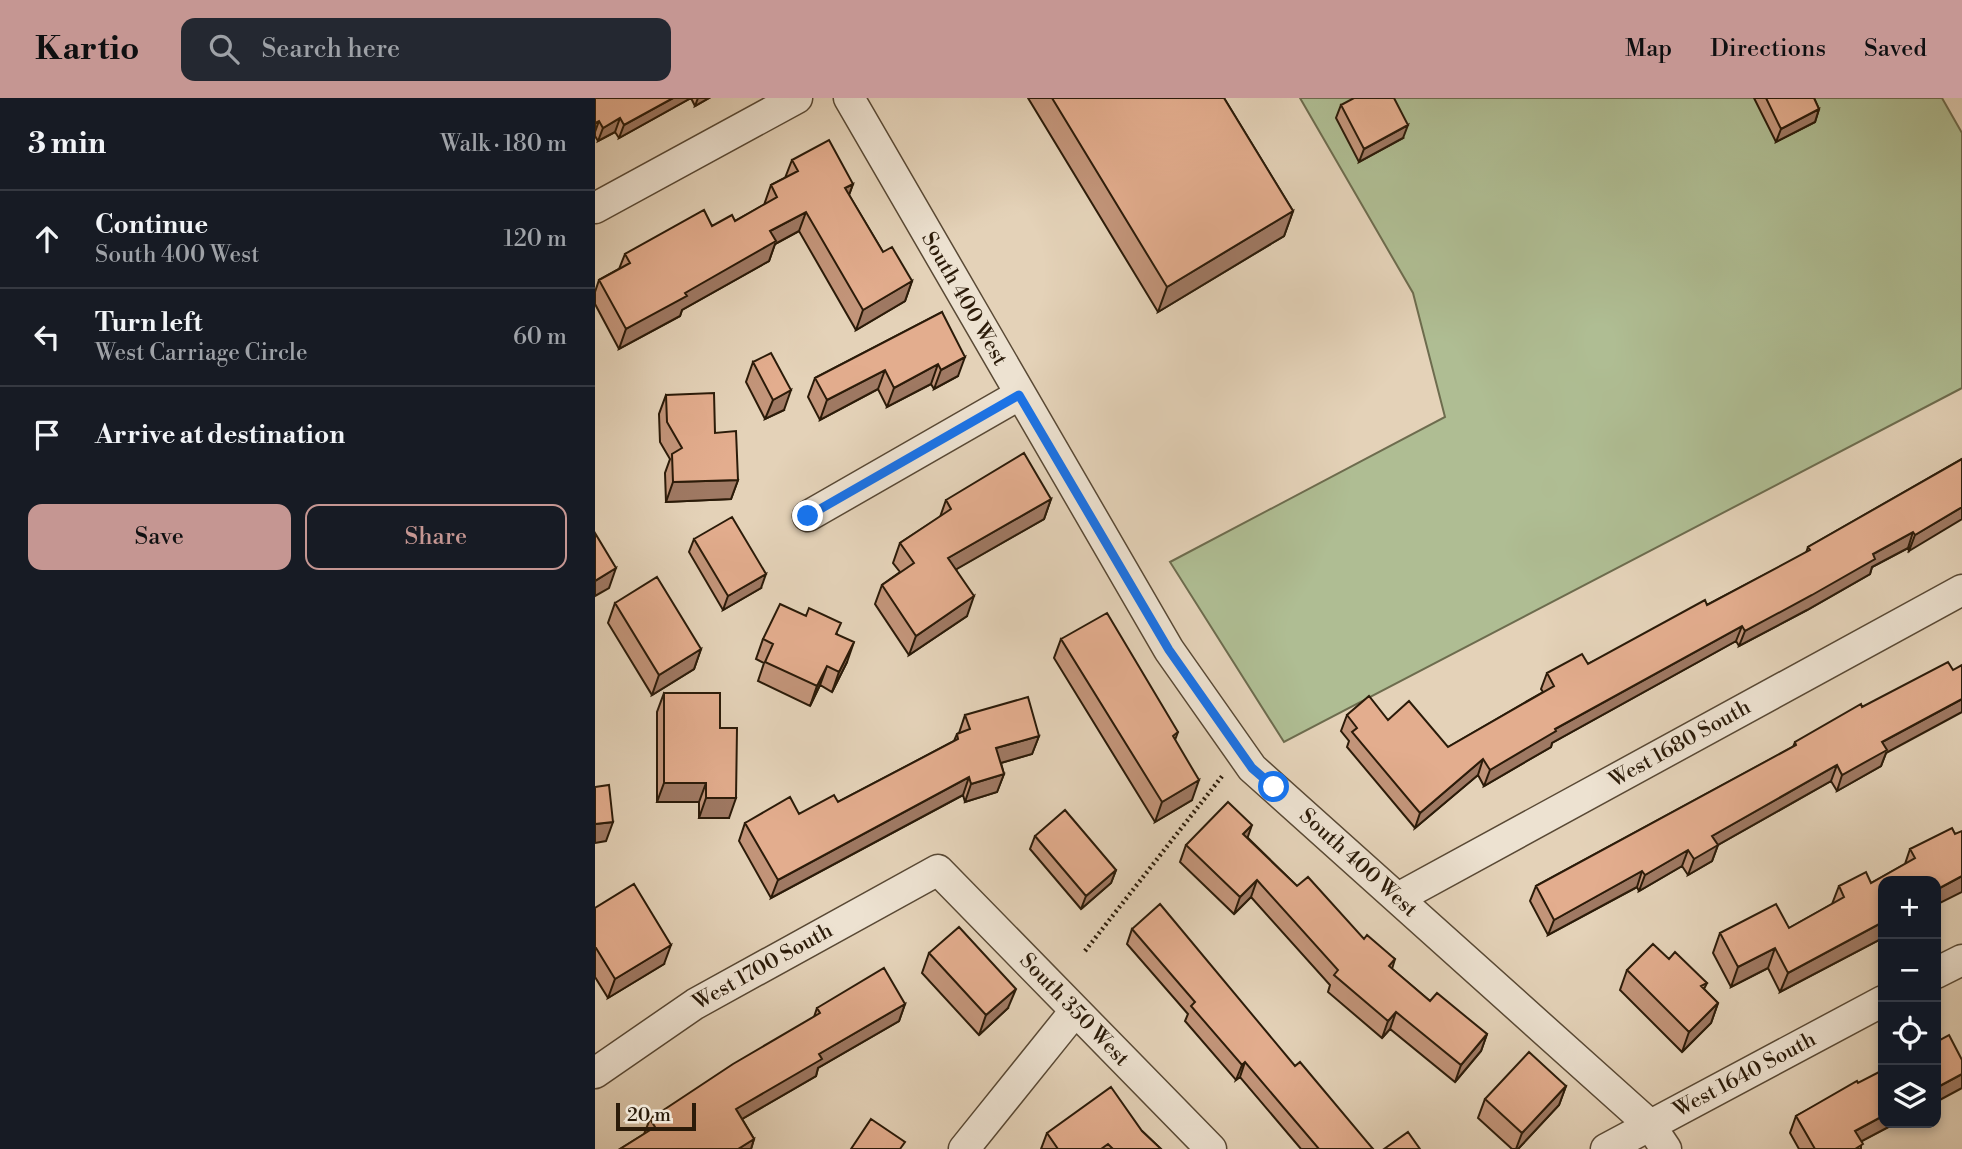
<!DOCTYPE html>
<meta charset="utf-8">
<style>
:root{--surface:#171b24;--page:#242831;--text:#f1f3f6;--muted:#9ea1a6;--line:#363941;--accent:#c59692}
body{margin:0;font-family:"Libre Bodoni",serif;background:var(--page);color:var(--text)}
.controls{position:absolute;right:21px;bottom:21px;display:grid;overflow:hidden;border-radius:14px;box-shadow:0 4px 10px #0003}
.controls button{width:63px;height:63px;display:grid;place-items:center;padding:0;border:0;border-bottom:2px solid var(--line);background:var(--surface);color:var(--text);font:35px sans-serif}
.scale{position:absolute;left:21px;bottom:18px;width:80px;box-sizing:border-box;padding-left:7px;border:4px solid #2b1b09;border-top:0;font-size:19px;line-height:24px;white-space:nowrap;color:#2b1b09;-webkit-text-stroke:5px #ede2d1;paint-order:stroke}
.stop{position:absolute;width:21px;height:21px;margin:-16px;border:5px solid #1a73e8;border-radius:50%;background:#fff}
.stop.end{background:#1a73e8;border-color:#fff;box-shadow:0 2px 7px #0008}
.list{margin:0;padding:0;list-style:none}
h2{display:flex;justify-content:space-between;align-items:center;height:91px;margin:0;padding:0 28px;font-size:30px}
h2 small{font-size:23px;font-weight:400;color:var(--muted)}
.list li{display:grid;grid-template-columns:46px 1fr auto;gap:21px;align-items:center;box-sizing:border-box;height:98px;padding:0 28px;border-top:2px solid var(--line)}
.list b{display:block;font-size:26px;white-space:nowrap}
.list p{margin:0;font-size:23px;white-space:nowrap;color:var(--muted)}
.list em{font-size:23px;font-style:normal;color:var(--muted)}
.actions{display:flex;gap:14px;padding:21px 28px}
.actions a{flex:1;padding:16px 0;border:2px solid var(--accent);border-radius:14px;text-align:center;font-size:24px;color:var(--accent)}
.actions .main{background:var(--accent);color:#111}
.icon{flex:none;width:38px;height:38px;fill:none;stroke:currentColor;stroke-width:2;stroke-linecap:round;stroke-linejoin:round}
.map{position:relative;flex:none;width:1367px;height:1051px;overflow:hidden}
header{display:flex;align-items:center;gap:42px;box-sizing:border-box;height:98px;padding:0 35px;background:var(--accent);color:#111}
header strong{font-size:33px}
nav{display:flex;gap:38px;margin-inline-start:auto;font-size:24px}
.search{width:490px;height:63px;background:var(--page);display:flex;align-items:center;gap:18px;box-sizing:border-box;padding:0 24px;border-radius:14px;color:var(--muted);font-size:26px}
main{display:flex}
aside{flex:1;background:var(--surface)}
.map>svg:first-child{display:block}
</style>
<header>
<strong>Kartio</strong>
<div class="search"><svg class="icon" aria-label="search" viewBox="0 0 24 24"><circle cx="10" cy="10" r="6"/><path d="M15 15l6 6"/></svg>Search here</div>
<nav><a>Map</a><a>Directions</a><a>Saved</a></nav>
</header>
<main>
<aside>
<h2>3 min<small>Walk · 180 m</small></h2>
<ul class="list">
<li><svg class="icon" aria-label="ahead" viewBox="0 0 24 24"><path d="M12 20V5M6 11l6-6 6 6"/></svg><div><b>Continue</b><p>South 400 West</p></div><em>120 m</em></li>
<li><svg class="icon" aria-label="left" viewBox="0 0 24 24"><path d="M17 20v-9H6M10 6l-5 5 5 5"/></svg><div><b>Turn left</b><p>West Carriage Circle</p></div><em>60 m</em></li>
<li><svg class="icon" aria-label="arrive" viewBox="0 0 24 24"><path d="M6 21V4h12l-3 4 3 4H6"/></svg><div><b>Arrive at destination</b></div></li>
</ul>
<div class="actions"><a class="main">Save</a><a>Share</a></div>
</aside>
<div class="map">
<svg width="1367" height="1051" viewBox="0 0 1367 1051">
<rect width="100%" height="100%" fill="#e4d2b8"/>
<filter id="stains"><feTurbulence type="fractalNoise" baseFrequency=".00286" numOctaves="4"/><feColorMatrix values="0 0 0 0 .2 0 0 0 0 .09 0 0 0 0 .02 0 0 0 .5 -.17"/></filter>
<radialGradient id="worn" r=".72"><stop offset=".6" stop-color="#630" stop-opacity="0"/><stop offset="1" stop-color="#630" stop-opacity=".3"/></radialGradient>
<path fill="#afbd93" stroke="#6d6c4e" stroke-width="2" d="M 705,0 L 1347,0 L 1367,35 L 1367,290 L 689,644 L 575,464 L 850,319 L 818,195 Z"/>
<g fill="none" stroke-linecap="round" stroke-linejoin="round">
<g stroke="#594935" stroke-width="33">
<path id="minor" d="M 254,0 L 574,552 L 657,670 L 1055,1027 L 1071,1051
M 0,110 L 202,0
M 213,418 L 424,297
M 803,800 L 1367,492
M 1341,875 L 1367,862
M 0,975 L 100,906 L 343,772 L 616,1051
M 369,1051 L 480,913
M 1011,1051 L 1288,903"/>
</g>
<path stroke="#2b1b09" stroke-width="4.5" stroke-dasharray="2 3.5" stroke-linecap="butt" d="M 490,853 L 628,677"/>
<use href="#minor" stroke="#ede2d1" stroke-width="30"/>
</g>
<path fill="#c3957a" stroke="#2b1b09" stroke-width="2" d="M 0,0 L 114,0 L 100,8 L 96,0 L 24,40 L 20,34 L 3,43 L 0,38 Z
M 433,0 L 629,0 L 698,113 L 689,138 L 563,214 Z
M 1159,0 L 1219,0 L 1224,11 L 1220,24 L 1181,44 Z
M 746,7 L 808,40 L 764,64 L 741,20 Z
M 197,62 L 258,86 L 254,97 L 288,154 L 317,183 L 310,203 L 261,232 L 204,133 L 180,146 L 174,163 L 87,212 L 85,218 L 24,251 L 0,206 L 0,194 L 4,182 L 24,171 L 30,156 L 117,128 L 140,123 L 169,107 L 176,87 L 190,80 Z
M 347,214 L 363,278 L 339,291 L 336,286 L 292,309 L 283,291 L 225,322 L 213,299 L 220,280 Z
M 158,264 L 189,312 L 170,321 L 151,284 Z
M 71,297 L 120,335 L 143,382 L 136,401 L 71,404 L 70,375 L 75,361 L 65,344 L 64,316 Z
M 1367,361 L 1314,453 L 1313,450 L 1277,469 L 1275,476 L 1212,512 L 1144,548 L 1141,543 L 957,645 L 956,649 L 889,688 L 883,677 L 820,730 L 752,649 L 754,643 L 746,633 L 752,617 L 793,622 L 853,649 L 948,594 L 946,591 L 952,575 L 993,566 L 1112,507 L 1211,455 L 1213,449 Z
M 456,401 L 449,421 L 361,471 L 372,518 L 314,557 L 280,506 L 287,487 L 305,474 L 298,465 L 305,445 L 345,419 L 351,402 Z
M 99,441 L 166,490 L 128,512 L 94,454 Z
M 20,505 L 106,551 L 99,571 L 57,597 L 13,525 Z
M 242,536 L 252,564 L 237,594 L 225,587 L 215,608 L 163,583 L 169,565 L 161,561 L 168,541 Z
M 466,541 L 583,634 L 580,642 L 597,702 L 560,724 L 459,560 Z
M 69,595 L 125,630 L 134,720 L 104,720 L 104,704 L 62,704 L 62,614 Z
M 370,617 L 444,638 L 437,656 L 406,665 L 409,676 L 402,694 L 370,704 L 368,697 L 176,800 L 144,743 L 150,725 L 204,716 L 243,704 L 359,643 L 362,636 L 364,635 Z
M 1200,644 L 1291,655 L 1286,668 L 1242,693 L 1236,683 L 1123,747 L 1117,763 L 1093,777 L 1087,768 L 1044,793 L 1042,789 L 953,837 L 935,803 L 941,788 L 1198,649 Z
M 1360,736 L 1288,783 L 1288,840 L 1185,894 L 1173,870 L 1136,889 L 1118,855 L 1125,835 L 1194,830 L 1237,806 L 1244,788 L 1276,785 L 1310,766 L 1315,751 Z
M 440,738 L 521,772 L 516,785 L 486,811 L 435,751 Z
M 652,739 L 702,788 L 769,841 L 800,861 L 797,871 L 835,903 L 892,936 L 886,953 L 860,984 L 795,931 L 787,940 L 733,894 L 735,887 L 656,799 L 639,816 L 585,764 L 591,747 Z
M 0,810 L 69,866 L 13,900 L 0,879 Z
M 537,831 L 700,968 L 778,1051 L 706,1051 L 645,979 L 641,982 L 590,923 L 593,916 L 532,846 Z
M 334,855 L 413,910 L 384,937 L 327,875 Z
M 1074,861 L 1112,885 L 1109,891 L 1123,905 L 1116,925 L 1087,954 L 1025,892 L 1032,872 Z
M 310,906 L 304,923 L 223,970 L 221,978 L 147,1021 L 159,1041 L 156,1051 L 25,1051 L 49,1036 L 55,1021 L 219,919 L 222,910 Z
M 1263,985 L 1301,1025 L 1266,1043 L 1266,1051 L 1204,1051 L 1195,1035 L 1201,1018 Z
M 971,988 L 964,1007 L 923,1051 L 917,1051 L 883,1020 L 890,1001 Z
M 547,1033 L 566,1051 L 446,1051 L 452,1035 Z"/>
<path fill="#9f7963" stroke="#2b1b09" stroke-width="2" d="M 78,0 L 96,0 L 24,40 L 29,27 Z
M 103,0 L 114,0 L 100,8 Z
M 1224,11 L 1220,24 L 1181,44 L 1186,31 Z
M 25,20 L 20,34 L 3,43 L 8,30 Z
M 4,23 L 0,34 L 0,25 Z
M 813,27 L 808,40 L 764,64 L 769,51 Z
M 258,86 L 251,105 L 250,90 Z
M 698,113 L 689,138 L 563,214 L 572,189 Z
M 211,114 L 204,133 L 180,146 L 174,163 L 87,212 L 85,218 L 24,251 L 31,231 L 90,195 L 175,133 Z
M 317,183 L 310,203 L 261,232 L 268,212 Z
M 370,259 L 363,278 L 339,291 L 346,272 Z
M 343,266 L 336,286 L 292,309 L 299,290 Z
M 290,272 L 283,291 L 225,322 L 232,302 Z
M 196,292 L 189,312 L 170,321 L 178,302 Z
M 143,382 L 136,401 L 71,404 L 78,384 Z
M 456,401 L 449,421 L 346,480 L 353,460 Z
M 1367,409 L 1367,421 L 1314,453 L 1320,437 Z
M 1318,434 L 1313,450 L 1277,469 L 1275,476 L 1212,512 L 1144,548 L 1150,533 L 1278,456 Z
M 21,470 L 14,490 L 0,498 L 0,483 Z
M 171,476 L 166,490 L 128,512 L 133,498 Z
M 379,498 L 372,518 L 314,557 L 321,538 Z
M 1147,528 L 1141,543 L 957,645 L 956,649 L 889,688 L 895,672 L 960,631 Z
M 259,544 L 252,564 L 237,594 L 244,574 Z
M 106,551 L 99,571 L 57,597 L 64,577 Z
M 232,568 L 225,587 L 215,608 L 222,588 Z
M 1367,601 L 1367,614 L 1291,655 L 1286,668 L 1242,693 L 1247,677 L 1287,644 Z
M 444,638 L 437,656 L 395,668 L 401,650 Z
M 888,661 L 883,677 L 820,730 L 825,715 Z
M 1242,667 L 1236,683 L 1123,747 L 1117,763 L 1093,777 L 1099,761 L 1117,738 Z
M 409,676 L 402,694 L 370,704 L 376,686 Z
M 374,679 L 368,697 L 176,800 L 183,782 Z
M 604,682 L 597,702 L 560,724 L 567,704 Z
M 69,685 L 111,685 L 104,704 L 62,704 Z
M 111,700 L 141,700 L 134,720 L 104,720 Z
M 18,724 L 11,743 L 0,745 L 0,726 Z
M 657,727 L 651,744 L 648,736 Z
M 1093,752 L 1087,768 L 1044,793 L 1050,777 Z
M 521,772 L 516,785 L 486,811 L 491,798 Z
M 1047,773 L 1042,789 L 953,837 L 959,822 Z
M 1367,778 L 1367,794 L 1341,807 L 1341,792 Z
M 662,782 L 656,799 L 639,816 L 645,799 Z
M 1288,824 L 1288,840 L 1185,894 L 1193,875 Z
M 76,847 L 69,866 L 13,900 L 20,881 Z
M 1180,850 L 1173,870 L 1136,889 L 1143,869 Z
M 421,891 L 413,910 L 384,937 L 391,917 Z
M 1123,905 L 1116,925 L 1087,954 L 1094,934 Z
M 310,906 L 304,923 L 223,970 L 221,978 L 135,1028 L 141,1011 L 224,956 Z
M 801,914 L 795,931 L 787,940 L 793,923 Z
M 892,936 L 886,953 L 860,984 L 866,967 Z
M 650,964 L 645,979 L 641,982 L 647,967 Z
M 1367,976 L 1367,990 L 1341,1004 L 1341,990 Z
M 971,988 L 964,1007 L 923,1051 L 921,1051 L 927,1035 Z
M 1288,1018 L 1288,1025 L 1301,1025 L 1254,1050 L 1260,1033 Z
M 159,1041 L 156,1051 L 143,1051 Z"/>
<path fill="#e3ad8e" stroke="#2b1b09" stroke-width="2" d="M 0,0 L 78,0 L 29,27 L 25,20 L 8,30 L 4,23 L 0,25 Z
M 457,0 L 629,0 L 698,113 L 572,189 Z
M 759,0 L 799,0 L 813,27 L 769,51 L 746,7 Z
M 1171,0 L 1219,0 L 1224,11 L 1186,31 Z
M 234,42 L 258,86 L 250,90 L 288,154 L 297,149 L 317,183 L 268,212 L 211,114 L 175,133 L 181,143 L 90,195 L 92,198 L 31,231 L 4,182 L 35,165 L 30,156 L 109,112 L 117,128 L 137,117 L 140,123 L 182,99 L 176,87 L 203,73 L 197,62 Z
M 347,214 L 370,259 L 346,272 L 343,266 L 299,290 L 290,272 L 232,302 L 220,280 Z
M 176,255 L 196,292 L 178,302 L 158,264 Z
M 119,295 L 120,335 L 141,333 L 143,382 L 78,384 L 77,356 L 87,350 L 72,324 L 71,297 Z
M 429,355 L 456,401 L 353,460 L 379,498 L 321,538 L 287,487 L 319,465 L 305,445 L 356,411 L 351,402 Z
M 1367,361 L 1367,409 L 1320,437 L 1318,434 L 1278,456 L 1280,461 L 1217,497 L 1150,533 L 1147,528 L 960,631 L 961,633 L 895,672 L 888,661 L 825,715 L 757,634 L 762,630 L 752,617 L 774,598 L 793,622 L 814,603 L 853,649 L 959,588 L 952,575 L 987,556 L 993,566 L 1110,502 L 1112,507 L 1215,452 L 1213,449 Z
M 137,419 L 171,476 L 133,498 L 99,441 Z
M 0,435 L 21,470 L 0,483 Z
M 62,479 L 106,551 L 64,577 L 20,505 Z
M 185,506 L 211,518 L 214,510 L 246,525 L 241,536 L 259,544 L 244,574 L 232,568 L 222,588 L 170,564 L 178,546 L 168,541 Z
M 512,515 L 583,634 L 578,638 L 604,682 L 567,704 L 466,541 Z
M 1353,564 L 1358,572 L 1367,567 L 1367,601 L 1287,644 L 1292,652 L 1247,677 L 1242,667 L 1117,738 L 1123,747 L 1099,761 L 1093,752 L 1050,777 L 1047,773 L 959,822 L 941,788 L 1201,647 L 1200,644 L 1266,606 L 1267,609 Z
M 69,595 L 125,595 L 125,630 L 142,630 L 141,700 L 111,700 L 111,685 L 69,685 Z
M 433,599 L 444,638 L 401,650 L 409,676 L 376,686 L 374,679 L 183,782 L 150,725 L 195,699 L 204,716 L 239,697 L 243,704 L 363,641 L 362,636 L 375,631 L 370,617 Z
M 14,687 L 18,724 L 0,726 L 0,689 Z
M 633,704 L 657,727 L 648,736 L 702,788 L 713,779 L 769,841 L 772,837 L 800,861 L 794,868 L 835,903 L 842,895 L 892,936 L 866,967 L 801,914 L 793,923 L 739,877 L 743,872 L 662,782 L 645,799 L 591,747 Z
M 470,712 L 521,772 L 491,798 L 440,738 Z
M 1357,730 L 1360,736 L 1367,733 L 1367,778 L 1341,792 L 1341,783 L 1288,783 L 1288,824 L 1193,875 L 1180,850 L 1143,869 L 1125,835 L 1181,806 L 1194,830 L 1249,799 L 1244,788 L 1271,774 L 1276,785 L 1320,760 L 1315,751 Z
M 39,786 L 76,847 L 20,881 L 1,850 L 0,850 L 0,810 Z
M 565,806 L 700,968 L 705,964 L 778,1051 L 724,1051 L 650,964 L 647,967 L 596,908 L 600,904 L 537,831 Z
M 364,829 L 421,891 L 391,917 L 334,855 Z
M 1058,846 L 1074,861 L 1080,854 L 1112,885 L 1106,888 L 1123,905 L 1094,934 L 1032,872 Z
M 289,870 L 310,906 L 224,956 L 227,961 L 141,1011 L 159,1041 L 143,1051 L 25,1051 L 60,1029 L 55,1021 L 138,966 L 225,915 L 222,910 Z
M 1354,937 L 1367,962 L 1367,976 L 1341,990 L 1341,944 Z
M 934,954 L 971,988 L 927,1035 L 890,1001 Z
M 1288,972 L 1288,1018 L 1260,1033 L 1268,1046 L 1260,1051 L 1220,1051 L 1201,1018 L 1262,983 L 1263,985 Z
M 516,989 L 547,1033 L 566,1051 L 518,1051 L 513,1046 L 506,1051 L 463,1051 L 452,1035 Z
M 276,1021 L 310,1044 L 305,1051 L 256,1051 Z
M 813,1034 L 825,1051 L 789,1051 Z"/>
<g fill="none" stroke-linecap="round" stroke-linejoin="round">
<path stroke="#1a73e8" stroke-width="9" d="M 213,418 L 424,297 L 574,552 L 657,670 L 679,689"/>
</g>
<g text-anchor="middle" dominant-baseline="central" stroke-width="6" stroke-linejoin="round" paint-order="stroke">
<g font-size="21" fill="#2b1b09" stroke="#ede2d1">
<text transform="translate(369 201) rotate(60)">South 400 West</text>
<text transform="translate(1085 646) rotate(-29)">West 1680 South</text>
<text transform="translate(763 765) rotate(42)">South 400 West</text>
<text transform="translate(168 869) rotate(-29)">West 1700 South</text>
<text transform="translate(479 912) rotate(46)">South 350 West</text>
<text transform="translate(1150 977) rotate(-28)">West 1640 South</text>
</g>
</g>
<rect width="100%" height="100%" filter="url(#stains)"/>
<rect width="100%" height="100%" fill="url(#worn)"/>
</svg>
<div class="controls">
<button>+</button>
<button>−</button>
<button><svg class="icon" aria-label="locate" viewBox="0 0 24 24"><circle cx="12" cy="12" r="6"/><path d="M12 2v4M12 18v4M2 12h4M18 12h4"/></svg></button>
<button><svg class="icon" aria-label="layers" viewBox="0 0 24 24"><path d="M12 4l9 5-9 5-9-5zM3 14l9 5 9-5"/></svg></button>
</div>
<div class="scale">20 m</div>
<div class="stop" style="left:679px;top:689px"></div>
<div class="stop end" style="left:213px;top:418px"></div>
</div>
</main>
